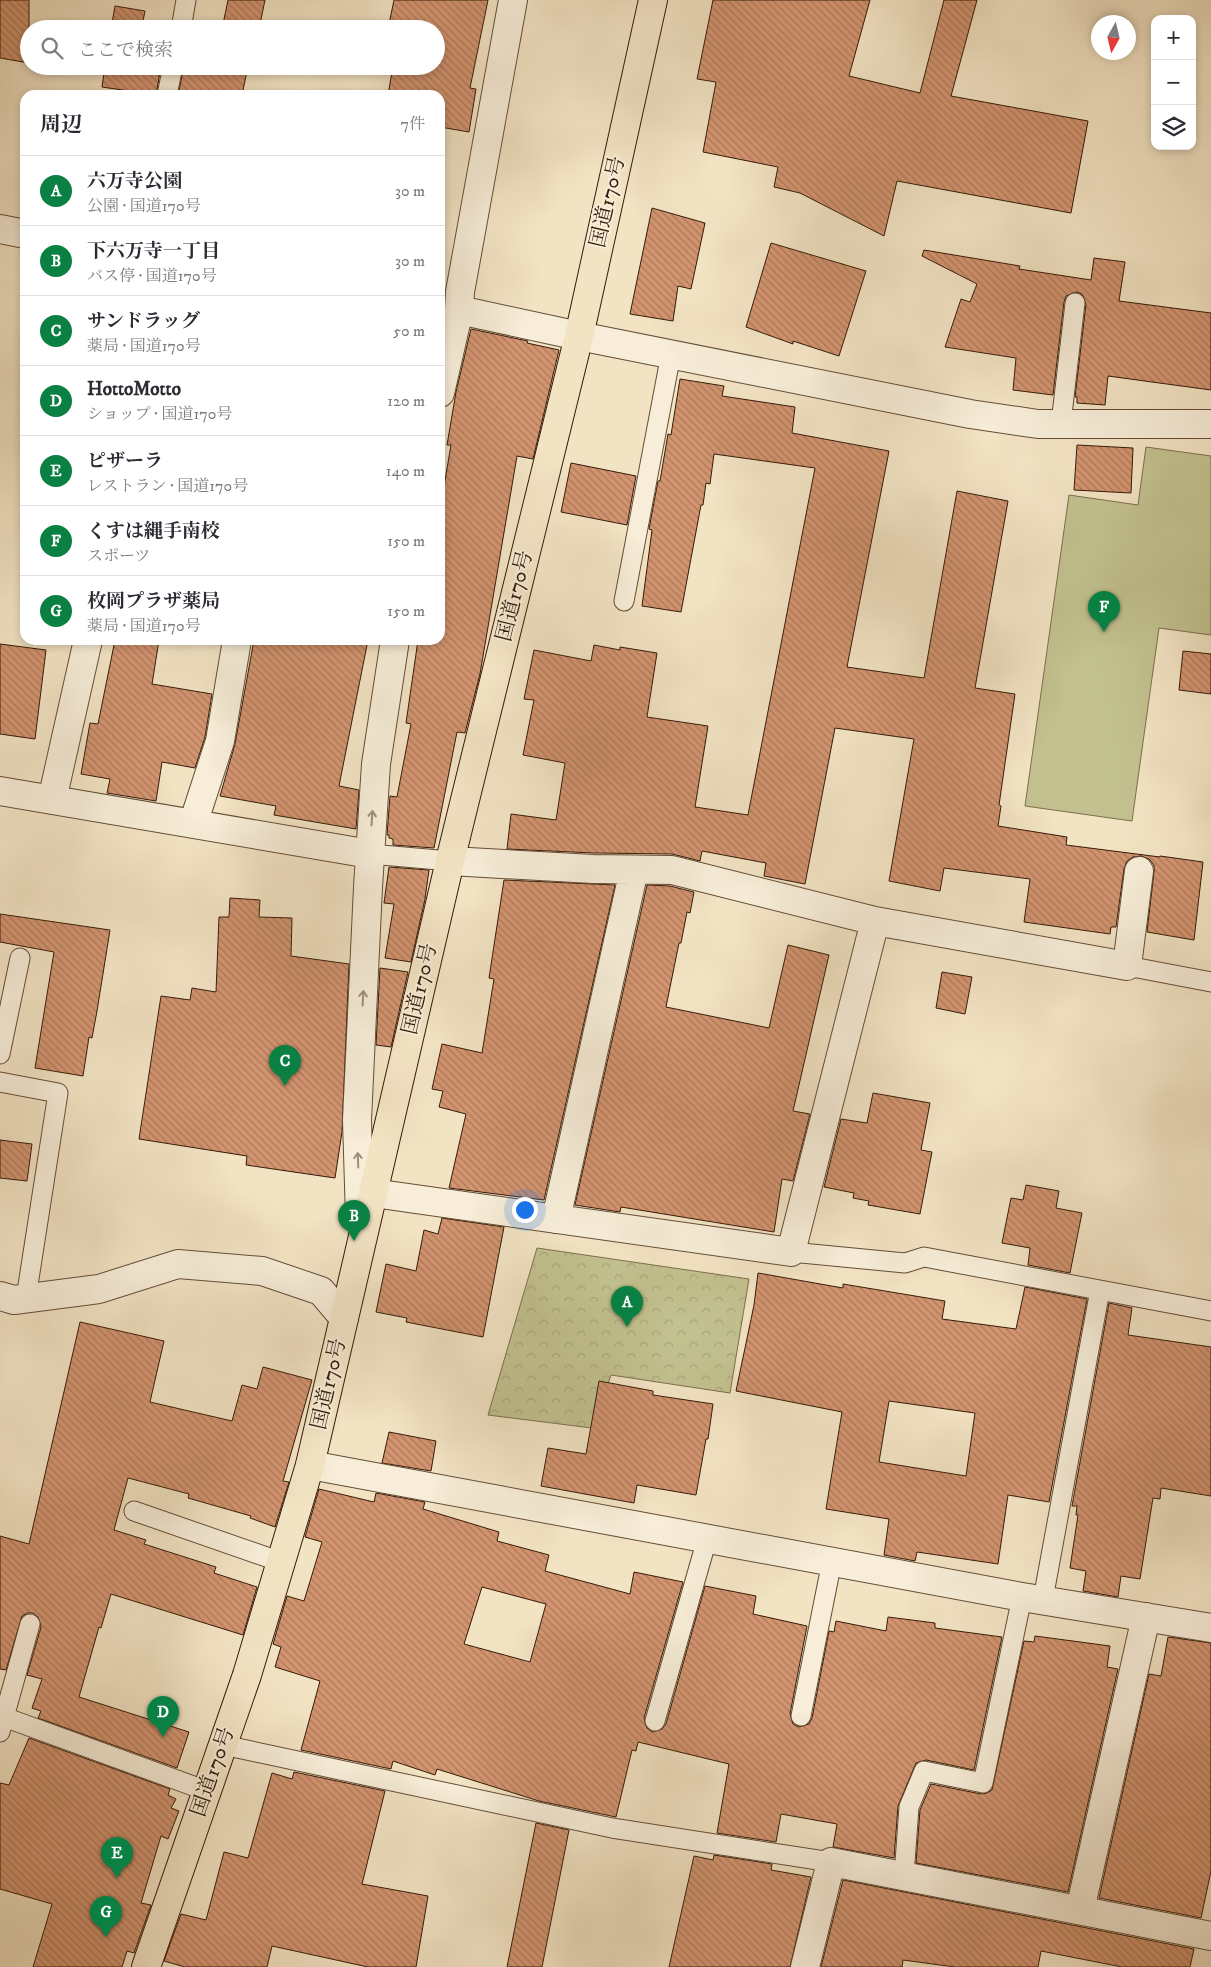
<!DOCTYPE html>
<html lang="ja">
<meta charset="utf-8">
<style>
:root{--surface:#fff;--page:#f2f2f3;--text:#2b2b33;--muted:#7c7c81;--line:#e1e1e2;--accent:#0b8043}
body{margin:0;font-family:"IM FELL DW Pica","Noto Serif JP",serif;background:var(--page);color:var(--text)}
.controls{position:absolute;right:15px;top:15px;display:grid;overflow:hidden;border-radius:10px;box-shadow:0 2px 8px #0003}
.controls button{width:45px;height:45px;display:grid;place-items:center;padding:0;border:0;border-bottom:1px solid var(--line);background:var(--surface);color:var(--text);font:25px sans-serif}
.compass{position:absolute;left:1091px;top:15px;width:45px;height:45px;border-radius:50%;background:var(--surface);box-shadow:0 2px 8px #0003;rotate:188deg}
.you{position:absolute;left:524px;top:1209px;width:18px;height:18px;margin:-12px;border:4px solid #fff;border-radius:50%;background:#1a73e8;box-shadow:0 0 0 8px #1a73e833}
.badge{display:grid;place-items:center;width:32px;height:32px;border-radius:50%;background:var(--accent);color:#fff;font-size:16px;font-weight:700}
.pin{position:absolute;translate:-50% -41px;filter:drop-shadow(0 1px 2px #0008)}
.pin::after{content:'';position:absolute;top:26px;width:18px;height:15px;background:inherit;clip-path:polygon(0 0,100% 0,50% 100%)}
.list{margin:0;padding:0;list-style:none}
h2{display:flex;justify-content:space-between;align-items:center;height:65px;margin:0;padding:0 20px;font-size:21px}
h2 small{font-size:16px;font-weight:400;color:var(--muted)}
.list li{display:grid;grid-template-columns:32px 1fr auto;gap:15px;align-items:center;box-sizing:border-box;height:70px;padding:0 20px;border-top:1px solid var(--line)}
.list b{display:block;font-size:19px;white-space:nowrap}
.list p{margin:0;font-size:16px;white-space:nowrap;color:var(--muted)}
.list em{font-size:16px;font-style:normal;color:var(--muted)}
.icon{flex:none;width:28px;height:28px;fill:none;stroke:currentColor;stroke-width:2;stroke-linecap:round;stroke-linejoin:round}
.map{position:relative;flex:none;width:1211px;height:1967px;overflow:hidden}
.search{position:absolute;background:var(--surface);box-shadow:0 2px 8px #0003;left:20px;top:20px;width:425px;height:55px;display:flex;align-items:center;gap:12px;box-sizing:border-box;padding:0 18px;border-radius:28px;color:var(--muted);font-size:19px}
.panel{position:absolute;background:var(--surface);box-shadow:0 2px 8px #0003;left:20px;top:90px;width:425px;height:555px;border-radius:15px}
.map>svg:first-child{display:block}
</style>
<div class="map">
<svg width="1211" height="1967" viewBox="0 0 1211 1967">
<defs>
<pattern id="park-crowns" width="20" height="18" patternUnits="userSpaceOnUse" patternTransform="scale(1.25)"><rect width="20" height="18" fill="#c2c18f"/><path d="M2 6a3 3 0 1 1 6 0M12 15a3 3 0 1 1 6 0" fill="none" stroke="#a7a57a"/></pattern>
<pattern id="building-back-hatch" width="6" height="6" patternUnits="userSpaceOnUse" patternTransform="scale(1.25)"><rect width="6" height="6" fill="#d39470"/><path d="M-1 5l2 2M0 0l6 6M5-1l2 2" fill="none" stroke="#ac785a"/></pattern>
</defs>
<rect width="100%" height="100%" fill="#f2e3c3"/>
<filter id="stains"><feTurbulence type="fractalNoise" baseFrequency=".004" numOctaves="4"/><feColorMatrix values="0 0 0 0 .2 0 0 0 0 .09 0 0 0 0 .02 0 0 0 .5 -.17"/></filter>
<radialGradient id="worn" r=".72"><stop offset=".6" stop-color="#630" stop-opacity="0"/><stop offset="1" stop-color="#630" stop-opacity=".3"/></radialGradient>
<path fill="#c2c18f" stroke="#7c6e4c" d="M 1146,447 L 1211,456 L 1211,635 L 1159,628 L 1132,821 L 1025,806 L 1069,495 L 1138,505 Z"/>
<path fill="url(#park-crowns)" stroke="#7c6e4c" d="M 537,1248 L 749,1279 L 730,1393 L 611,1375 L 592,1428 L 488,1415 Z"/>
<path fill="url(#building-back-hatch)" stroke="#351b08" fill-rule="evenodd" d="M 0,0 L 29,0 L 29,63 L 0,58 Z
M 228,0 L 265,0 L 259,29 L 222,29 Z
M 394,0 L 488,0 L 470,88 L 476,89 L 469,132 L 440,127 L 440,95 L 388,95 L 393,66 L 436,66 L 436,29 L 388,29 Z
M 713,0 L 870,0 L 849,76 L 920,93 L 944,0 L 977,0 L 951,96 L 1088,121 L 1071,213 L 897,181 L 884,236 L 800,193 L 774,187 L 778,167 L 703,152 L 716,82 L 697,79 Z
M 115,6 L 145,11 L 142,26 L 165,29 L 111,29 Z
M 105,66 L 161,66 L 156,95 L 102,87 Z
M 184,66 L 248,66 L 242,95 L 178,95 Z
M 652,208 L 705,223 L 691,289 L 678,286 L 673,321 L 630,314 Z
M 771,243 L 866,271 L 839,356 L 793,341 L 793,344 L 746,327 Z
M 924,250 L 1020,266 L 1019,269 L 1091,280 L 1094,258 L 1125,262 L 1119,301 L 1211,313 L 1211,390 L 1108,376 L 1105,405 L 1077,403 L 1077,397 L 1075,397 L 1086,304 L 1082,294 L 1076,292 L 1066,296 L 1064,302 L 1053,395 L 1013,390 L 1016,358 L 945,347 L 961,299 L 970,302 L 977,284 L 922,256 Z
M 471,329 L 528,341 L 527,343 L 559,350 L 533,459 L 517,456 L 480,674 L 465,733 L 457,732 L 434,848 L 393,845 L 393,839 L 389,838 L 389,835 L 387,835 L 390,796 L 397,797 L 411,724 L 406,723 L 418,640 L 440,640 L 440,510 L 451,445 L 447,445 L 456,392 Z
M 680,379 L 724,386 L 722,396 L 795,407 L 792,433 L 889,451 L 847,667 L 924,678 L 957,491 L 1008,501 L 975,688 L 1015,694 L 999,805 L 1001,806 L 998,826 L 1067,837 L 1066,845 L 1160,857 L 1160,856 L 1203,862 L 1194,940 L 1147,932 L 1154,872 L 1154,865 L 1149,859 L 1141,856 L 1133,857 L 1127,861 L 1124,869 L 1116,927 L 1111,927 L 1110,934 L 1024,922 L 1030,879 L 944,868 L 940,891 L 889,881 L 914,739 L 835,728 L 805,884 L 764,876 L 766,863 L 702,851 L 700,861 L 672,854 L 594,853 L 507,849 L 511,814 L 556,820 L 565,763 L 523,755 L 534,700 L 524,699 L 534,650 L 591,661 L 594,645 L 620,650 L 620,647 L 657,653 L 647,717 L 708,726 L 695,807 L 748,815 L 815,468 L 714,454 L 710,484 L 706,483 L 703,505 L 701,505 L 681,612 L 642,606 L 652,530 L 649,529 L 658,481 L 660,481 L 668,434 L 671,435 Z
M 1077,445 L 1133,448 L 1131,493 L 1074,490 Z
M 571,463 L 636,476 L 627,525 L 561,512 Z
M 115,640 L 159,640 L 152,684 L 212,694 L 205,737 L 195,768 L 162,762 L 156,801 L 107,793 L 110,779 L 81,774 L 90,723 L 98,724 Z
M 254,640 L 368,640 L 339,786 L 359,790 L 356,829 L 274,815 L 276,806 L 220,796 L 235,744 Z
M 0,644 L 46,650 L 35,739 L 0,734 Z
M 1183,651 L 1211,654 L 1211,694 L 1179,690 Z
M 389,867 L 429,870 L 425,899 L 411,962 L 385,958 L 394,904 L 384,903 Z
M 504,880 L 615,885 L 544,1200 L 449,1188 L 466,1114 L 439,1107 L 443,1091 L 432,1089 L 442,1044 L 482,1053 L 494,979 L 489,978 Z
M 647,885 L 670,886 L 694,892 L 690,913 L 687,912 L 681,943 L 679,943 L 666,1007 L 769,1028 L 788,945 L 829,955 L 793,1111 L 810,1114 L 793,1181 L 782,1179 L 774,1232 L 621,1207 L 620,1212 L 575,1205 Z
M 230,898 L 260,900 L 259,917 L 292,918 L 291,956 L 349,964 L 342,1132 L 335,1178 L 246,1165 L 247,1156 L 139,1139 L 161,996 L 190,1000 L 192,988 L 216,992 L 219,917 L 229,917 Z
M 0,914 L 110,930 L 97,1011 L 92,1038 L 89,1037 L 83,1076 L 35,1068 L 54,952 L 0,942 Z
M 380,968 L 408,972 L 391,1047 L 376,1045 Z
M 942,972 L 972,977 L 965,1014 L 936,1008 Z
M 873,1093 L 930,1103 L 921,1150 L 932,1152 L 920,1214 L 868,1205 L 869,1201 L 853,1198 L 854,1193 L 824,1187 L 841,1119 L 867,1123 Z
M 0,1140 L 32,1144 L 27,1181 L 0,1178 Z
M 1026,1185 L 1059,1191 L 1056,1208 L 1082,1213 L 1070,1273 L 1028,1265 L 1030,1248 L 1002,1243 L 1011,1198 L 1023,1200 Z
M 442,1218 L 504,1227 L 483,1337 L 406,1322 L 407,1318 L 376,1312 L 386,1264 L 416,1271 L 424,1230 L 438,1234 Z
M 758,1273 L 843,1288 L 843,1284 L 945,1301 L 942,1319 L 1016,1329 L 1025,1287 L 1087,1299 L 1049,1502 L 1008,1495 L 998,1564 L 917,1552 L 915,1561 L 884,1555 L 889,1519 L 826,1509 L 842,1412 L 736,1391 L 754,1305 ZM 889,1401 L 975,1413 L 966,1476 L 879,1462 Z
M 1109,1303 L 1132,1308 L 1128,1335 L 1211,1347 L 1211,1496 L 1161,1488 L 1160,1499 L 1153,1498 L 1140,1579 L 1121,1576 L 1118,1597 L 1083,1591 L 1086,1571 L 1070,1568 L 1078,1515 L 1076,1515 L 1077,1506 L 1072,1506 Z
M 80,1322 L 164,1341 L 150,1402 L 232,1421 L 242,1385 L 257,1389 L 263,1367 L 312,1380 L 283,1481 L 289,1482 L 275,1527 L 250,1518 L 251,1516 L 188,1498 L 189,1494 L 128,1478 L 114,1530 L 146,1540 L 144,1544 L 216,1567 L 214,1573 L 257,1587 L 243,1635 L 111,1594 L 101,1628 L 99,1627 L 79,1697 L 189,1732 L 177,1768 L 38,1718 L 41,1711 L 32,1708 L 42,1679 L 27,1675 L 41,1627 L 38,1617 L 33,1613 L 27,1613 L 22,1616 L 6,1670 L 0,1669 L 0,1536 L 29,1544 Z
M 599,1381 L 653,1391 L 653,1395 L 713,1404 L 708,1439 L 706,1439 L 696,1495 L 637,1485 L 634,1503 L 541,1486 L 548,1448 L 586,1454 Z
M 389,1432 L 436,1441 L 431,1471 L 382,1463 Z
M 319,1489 L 374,1502 L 376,1493 L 425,1502 L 423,1509 L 499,1532 L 497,1541 L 549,1555 L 545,1571 L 630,1594 L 634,1572 L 683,1582 L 644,1718 L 647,1728 L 652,1732 L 662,1729 L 666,1724 L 705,1586 L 756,1596 L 753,1614 L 807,1626 L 790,1714 L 793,1724 L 799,1727 L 809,1724 L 812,1718 L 829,1631 L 834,1632 L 836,1621 L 886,1631 L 888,1617 L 935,1623 L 935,1628 L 1002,1637 L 974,1770 L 926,1760 L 916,1763 L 898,1806 L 894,1858 L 833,1847 L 837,1824 L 781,1814 L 776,1842 L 717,1833 L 729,1764 L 638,1742 L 636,1751 L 632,1750 L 616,1817 L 539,1801 L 437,1769 L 435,1775 L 393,1761 L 391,1769 L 301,1750 L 320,1681 L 275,1667 L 281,1647 L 273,1644 L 287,1596 L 304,1601 L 322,1542 L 305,1537 ZM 482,1587 L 546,1604 L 530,1662 L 464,1644 Z
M 1035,1636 L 1110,1646 L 1107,1667 L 1118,1669 L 1068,1892 L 916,1863 L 920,1810 L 931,1784 L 981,1794 L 987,1793 L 992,1790 L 1024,1641 L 1034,1642 Z
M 1168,1637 L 1211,1643 L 1211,1871 L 1201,1918 L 1099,1898 L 1149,1674 L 1161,1676 Z
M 29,1738 L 170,1789 L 168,1795 L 176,1799 L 171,1808 L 179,1811 L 168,1839 L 161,1836 L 141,1903 L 151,1905 L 134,1953 L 127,1951 L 122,1967 L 33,1967 L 52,1904 L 0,1889 L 0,1783 L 9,1785 Z
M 294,1772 L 385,1791 L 362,1884 L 428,1896 L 416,1967 L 368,1967 L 272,1946 L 267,1967 L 185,1967 L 164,1961 L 181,1914 L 206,1920 L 224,1852 L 248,1858 L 272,1773 L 292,1779 Z
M 536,1823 L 569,1830 L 542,1967 L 507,1967 Z
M 714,1855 L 772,1864 L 771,1870 L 811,1877 L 790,1967 L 669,1967 L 694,1856 L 713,1860 Z
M 843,1880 L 1194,1949 L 1190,1967 L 1122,1967 L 1041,1951 L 1038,1967 L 955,1967 L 903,1960 L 902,1967 L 821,1967 Z"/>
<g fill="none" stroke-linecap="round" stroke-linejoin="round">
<g stroke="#644d37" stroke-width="21">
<path id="service" d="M 181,29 L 186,0
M 167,95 L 173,66
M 1061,423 L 1075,303
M 624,601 L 671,354
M 370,854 L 450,861
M 1127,966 L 1211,982
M 0,1054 L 20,958
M 0,1082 L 58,1093 L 26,1298
M 791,1252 L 905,1263 L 924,1257 L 1211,1311
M 134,1511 L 281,1562
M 1043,1599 L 1100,1290
M 801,1716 L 832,1561
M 4,1717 L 207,1791
M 655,1721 L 707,1539
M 0,1732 L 30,1624
M 223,1745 L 612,1828 L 831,1862
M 904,1876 L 909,1807 L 924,1771 L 983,1783 L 1022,1597"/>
</g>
<g stroke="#644d37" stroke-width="30">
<path id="minor" d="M 0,229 L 25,234
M 459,310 L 579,336
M 440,393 L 459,310 L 460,292 L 513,0
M 0,791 L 370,854
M 52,800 L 88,640
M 193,824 L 220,741 L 237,640
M 450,861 L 593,869 L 672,870 L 875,921
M 373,1193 L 791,1252 L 875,921 L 1127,966 L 1139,871
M 360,1218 L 357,1120 L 368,887 L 376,764 L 395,640
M 556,1219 L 634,870
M 0,1296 L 14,1300 L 99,1289 L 178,1264 L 262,1271 L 321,1291 L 344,1318
M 310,1465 L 1022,1597 L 1211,1628
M 1080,1910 L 1146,1617
M 805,1967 L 831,1862 L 1211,1936"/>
</g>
<g stroke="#644d37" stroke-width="30">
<path id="tertiary" d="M 579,336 L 970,414 L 1038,424 L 1211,424"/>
</g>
<g stroke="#351b08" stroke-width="30">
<path id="trunk" d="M 146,1967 L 247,1675 L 310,1465 L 450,861 L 579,336 L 653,0"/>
</g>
<use href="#service" stroke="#f7edd8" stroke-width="19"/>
<use href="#minor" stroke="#f7edd8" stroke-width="28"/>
<use href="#tertiary" stroke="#f7edd8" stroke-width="28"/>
<use href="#trunk" stroke="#f2e3c3" stroke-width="28"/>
</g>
<defs><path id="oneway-shaft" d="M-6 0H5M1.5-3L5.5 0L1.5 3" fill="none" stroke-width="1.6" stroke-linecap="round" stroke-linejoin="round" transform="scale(1.25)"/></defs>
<g stroke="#a08e7a">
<use href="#oneway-shaft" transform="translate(372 818) rotate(-86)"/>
<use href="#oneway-shaft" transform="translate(363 998) rotate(-87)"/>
<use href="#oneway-shaft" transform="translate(358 1160) rotate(-92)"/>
</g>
<g text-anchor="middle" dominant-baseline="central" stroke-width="4" stroke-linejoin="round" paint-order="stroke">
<g font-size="21" fill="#351b08" stroke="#f7edd8">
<text transform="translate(608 202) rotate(-77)">国道170号</text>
<text transform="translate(515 596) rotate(-76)">国道170号</text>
<text transform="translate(420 989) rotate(-77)">国道170号</text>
<text transform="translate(329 1384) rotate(-77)">国道170号</text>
<text transform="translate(213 1772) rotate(-71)">国道170号</text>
</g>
</g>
<rect width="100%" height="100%" filter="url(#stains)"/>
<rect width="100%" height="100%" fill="url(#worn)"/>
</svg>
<div class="controls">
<button>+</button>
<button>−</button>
<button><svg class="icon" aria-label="layers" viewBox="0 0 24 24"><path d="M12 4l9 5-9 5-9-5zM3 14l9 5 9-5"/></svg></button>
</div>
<svg class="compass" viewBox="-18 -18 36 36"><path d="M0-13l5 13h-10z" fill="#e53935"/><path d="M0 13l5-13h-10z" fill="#7c7c81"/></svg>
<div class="you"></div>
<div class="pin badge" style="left:627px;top:1327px">A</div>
<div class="pin badge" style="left:354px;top:1241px">B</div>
<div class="pin badge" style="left:285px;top:1086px">C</div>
<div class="pin badge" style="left:163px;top:1737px">D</div>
<div class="pin badge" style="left:117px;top:1878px">E</div>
<div class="pin badge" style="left:1104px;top:632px">F</div>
<div class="pin badge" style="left:106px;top:1937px">G</div>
<div class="search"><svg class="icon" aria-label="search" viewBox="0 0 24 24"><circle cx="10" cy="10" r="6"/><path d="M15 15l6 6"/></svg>ここで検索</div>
<section class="panel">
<h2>周辺<small>7件</small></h2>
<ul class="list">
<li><span class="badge">A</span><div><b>六万寺公園</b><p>公園 · 国道170号</p></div><em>30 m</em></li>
<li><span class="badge">B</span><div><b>下六万寺一丁目</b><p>バス停 · 国道170号</p></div><em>30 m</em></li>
<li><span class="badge">C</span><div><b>サンドラッグ</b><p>薬局 · 国道170号</p></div><em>50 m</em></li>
<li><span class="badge">D</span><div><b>HottoMotto</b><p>ショップ · 国道170号</p></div><em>120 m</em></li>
<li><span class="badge">E</span><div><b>ピザーラ</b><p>レストラン · 国道170号</p></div><em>140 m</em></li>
<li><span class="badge">F</span><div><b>くすは縄手南校</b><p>スポーツ</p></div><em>150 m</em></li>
<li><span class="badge">G</span><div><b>枚岡プラザ薬局</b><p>薬局 · 国道170号</p></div><em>150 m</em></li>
</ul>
</section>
</div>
